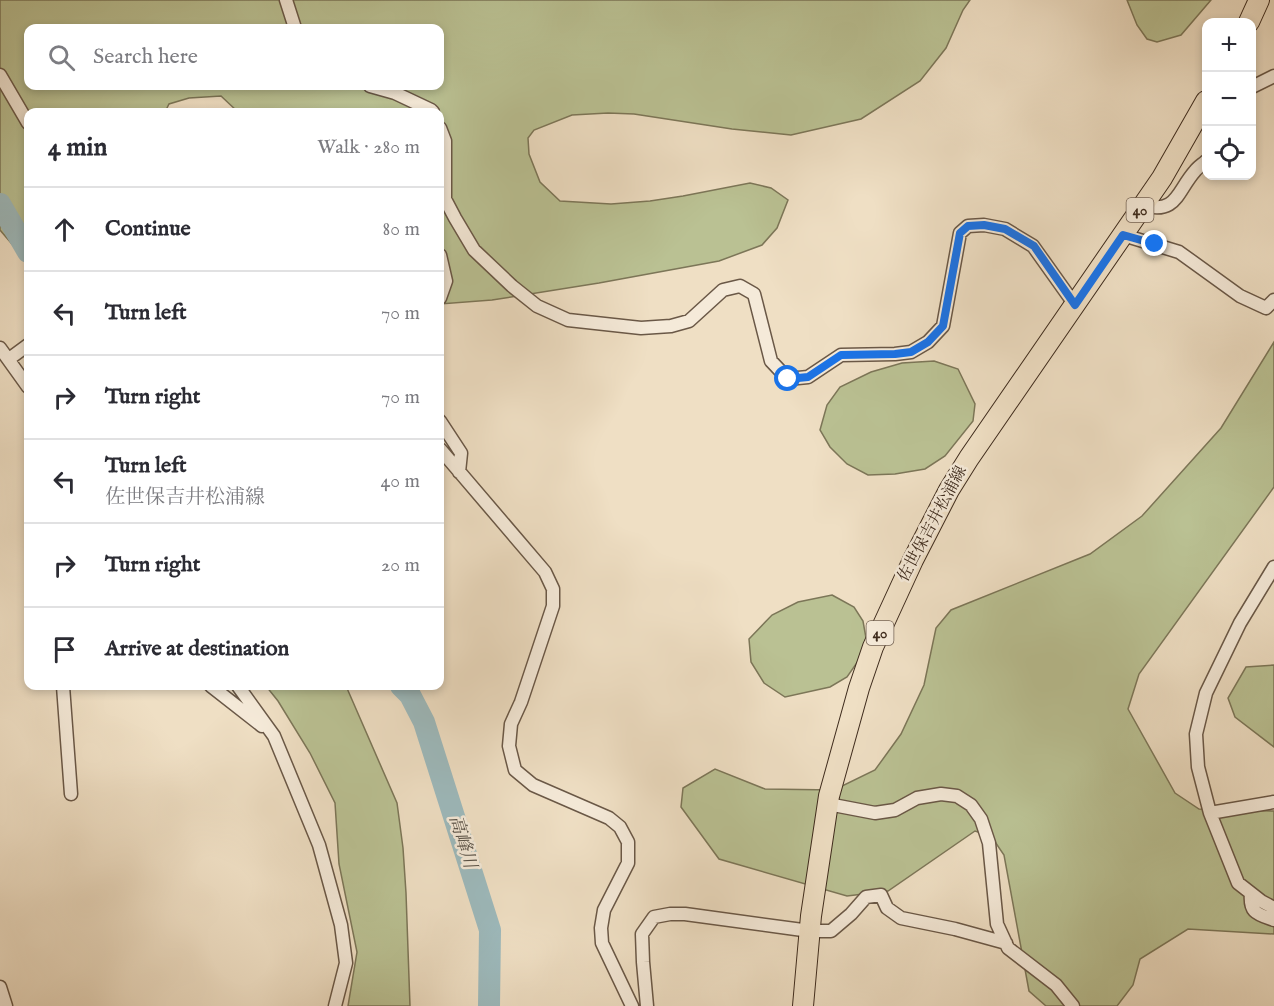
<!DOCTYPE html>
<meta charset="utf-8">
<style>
:root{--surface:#fff;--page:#f7f7f7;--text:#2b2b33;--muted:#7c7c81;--line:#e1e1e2}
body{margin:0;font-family:"IM FELL English","Noto Serif JP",serif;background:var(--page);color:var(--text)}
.controls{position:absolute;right:18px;top:18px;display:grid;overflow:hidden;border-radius:12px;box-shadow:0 3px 9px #0003}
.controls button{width:54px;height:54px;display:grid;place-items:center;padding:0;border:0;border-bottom:2px solid var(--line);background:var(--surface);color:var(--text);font:30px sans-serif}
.stop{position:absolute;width:18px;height:18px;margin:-14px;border:4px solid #1a73e8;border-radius:50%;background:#fff}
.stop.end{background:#1a73e8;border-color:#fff;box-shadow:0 2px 6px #0008}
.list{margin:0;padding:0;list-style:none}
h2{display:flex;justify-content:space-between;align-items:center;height:78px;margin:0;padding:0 24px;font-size:26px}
h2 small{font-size:20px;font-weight:400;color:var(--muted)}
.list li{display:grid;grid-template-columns:39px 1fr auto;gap:18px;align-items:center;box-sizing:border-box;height:84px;padding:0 24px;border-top:2px solid var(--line)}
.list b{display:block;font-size:22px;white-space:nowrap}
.list p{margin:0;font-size:20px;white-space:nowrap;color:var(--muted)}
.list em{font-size:20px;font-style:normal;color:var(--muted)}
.icon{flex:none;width:33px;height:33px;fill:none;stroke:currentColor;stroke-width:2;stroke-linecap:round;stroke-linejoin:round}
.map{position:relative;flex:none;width:1274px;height:1006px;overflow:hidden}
.search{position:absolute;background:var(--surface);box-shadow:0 3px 9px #0003;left:24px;top:24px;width:420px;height:66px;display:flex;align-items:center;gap:15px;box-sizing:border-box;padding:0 21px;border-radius:12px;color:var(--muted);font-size:22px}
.panel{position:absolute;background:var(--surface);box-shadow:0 3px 9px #0003;left:24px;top:108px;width:420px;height:582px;border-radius:12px}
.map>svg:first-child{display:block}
</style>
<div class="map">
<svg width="1274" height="1006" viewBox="0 0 1274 1006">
<rect width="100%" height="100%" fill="#efdfc4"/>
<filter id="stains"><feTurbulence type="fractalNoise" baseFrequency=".00333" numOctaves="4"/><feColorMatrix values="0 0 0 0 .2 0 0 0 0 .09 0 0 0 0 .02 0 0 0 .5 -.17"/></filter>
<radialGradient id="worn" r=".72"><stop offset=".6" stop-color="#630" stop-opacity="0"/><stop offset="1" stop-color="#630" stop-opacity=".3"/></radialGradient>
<path fill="#bac193" stroke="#7c7658" stroke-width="1.5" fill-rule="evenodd" d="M 0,0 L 970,0 L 963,10 L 946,48 L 920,81 L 861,119 L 791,135 L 732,129 L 634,114 L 608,113 L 572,115 L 534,130 L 528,138 L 529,154 L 540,182 L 560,201 L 611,204 L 650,201 L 683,196 L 750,183 L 771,188 L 788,200 L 777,228 L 762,245 L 719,261 L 599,283 L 492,300 L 440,304 L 440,112 L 238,112 L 221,96 L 189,98 L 169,104 L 165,112 L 28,112 L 28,258 L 17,250 L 0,230 ZM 28,28 L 440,28 L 440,86 L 28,86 Z
M 1127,0 L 1211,0 L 1181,35 L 1157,42 L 1147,39 L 1137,25 Z
M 1274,342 L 1274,487 L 1139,674 L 1128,709 L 1175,793 L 1199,809 L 1274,811 L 1274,934 L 1188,929 L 1140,959 L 1133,985 L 1117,1006 L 1046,1006 L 1029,991 L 1004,855 L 991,836 L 975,831 L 888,891 L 847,896 L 719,859 L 681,807 L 683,788 L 715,769 L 765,789 L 834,790 L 875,770 L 901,734 L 924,685 L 936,628 L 951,610 L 1090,554 L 1142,516 L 1221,428 Z
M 934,361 L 958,369 L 975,404 L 973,421 L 945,456 L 925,469 L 895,474 L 868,475 L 847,464 L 830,447 L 820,430 L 827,405 L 840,387 L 871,372 L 902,363 Z
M 832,595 L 854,607 L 863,621 L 866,638 L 861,657 L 847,677 L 830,687 L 785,697 L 764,683 L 751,662 L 749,639 L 772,615 L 798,602 Z
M 1274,665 L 1274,747 L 1235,717 L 1228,698 L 1246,667 Z
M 266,686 L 346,686 L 397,803 L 403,848 L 406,893 L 410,1006 L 348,1006 L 357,952 L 339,864 L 335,803 L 310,753 L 278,701 Z"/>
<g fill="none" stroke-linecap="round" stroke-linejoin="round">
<path stroke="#9dbabd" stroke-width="22" d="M 0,204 L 28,252
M 401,686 L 410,695 L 424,722 L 490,930 L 489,1006"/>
<g stroke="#6a5847" stroke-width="15">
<path id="street" d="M 286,0 L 295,28
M 0,75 L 28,123
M 370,86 L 395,93 L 431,110 L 433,112
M 1252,87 L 1274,76
M 440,128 L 445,141 L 445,199 L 455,218 L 474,250 L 512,286 L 537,306 L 568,320 L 641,328 L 671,326 L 689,321 L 723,290 L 740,286 L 754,294 L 771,361 L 788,379 L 808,377 L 841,355 L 895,354 L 911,352 L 928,342 L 943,326 L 960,233 L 968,226 L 984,225 L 1005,229 L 1033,246 L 1075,305
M 1143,205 C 1177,215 1177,191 1195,171 C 1198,167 1203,164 1206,161
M 1123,235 L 1179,252 L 1240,296 L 1266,308 L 1274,300
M 440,255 L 446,281 L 440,298
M 0,348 L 28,387
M 9,359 L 28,345
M 440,421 L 461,453 L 459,472
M 440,449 L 545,572 L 553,589 L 553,606 L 521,702 L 511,724 L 509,746 L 515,770 L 533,785 L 609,818 L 620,827 L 628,842 L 628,863 L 604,910 L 601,928 L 602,943 L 632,1006
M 1274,567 L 1240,623 L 1206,693 L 1196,734 L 1198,767 L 1210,813 L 1238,883 L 1261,901 L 1274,908
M 63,686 L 71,794
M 211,686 L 262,726
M 238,686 L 274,736 L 319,845 L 341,925 L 346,963 L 335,1006
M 828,804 L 875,813 L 895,810 L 917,798 L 941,794 L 957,796 L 971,805 L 981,819 L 989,843 L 997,924 L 1008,948 L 1056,985 L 1073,1006
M 1210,813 L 1274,802
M 1251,893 C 1249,913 1257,914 1274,920
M 0,987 L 6,1006
M 647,1006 L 643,962 L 642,934 L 654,917 L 670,914 L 685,914 L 810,931 L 831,931 L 851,914 L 866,897 L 881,895 L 887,908 L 901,918 L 955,929 L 1006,943"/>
</g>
<g stroke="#3e2b1d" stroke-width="22">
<path id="primary" d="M 1249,22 L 1259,0
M 803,1006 L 811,916 L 829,796 L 859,688 L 873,647 L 913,560 L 949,490 L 969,458 L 1162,178 L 1206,101"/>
</g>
<use href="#street" stroke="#f5ead9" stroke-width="12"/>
<use href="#primary" stroke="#efdfc4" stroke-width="20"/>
</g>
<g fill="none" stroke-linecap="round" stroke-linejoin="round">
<path stroke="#1a73e8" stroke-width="8" d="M 788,379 L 808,377 L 841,355 L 895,354 L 911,352 L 928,342 L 943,326 L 960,233 L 968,226 L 984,225 L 1005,229 L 1034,246 L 1075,305 L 1123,235 L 1155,244"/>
</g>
<g text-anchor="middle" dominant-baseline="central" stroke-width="5" stroke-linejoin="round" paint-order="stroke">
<g fill="#f5ead9" stroke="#756455" stroke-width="1.5">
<rect x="1126.5" y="198" width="27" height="24" rx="4.5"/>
<rect x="866.5" y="621" width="27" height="24" rx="4.5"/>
</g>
<g font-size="15" font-weight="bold" fill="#3e2b1d">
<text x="1140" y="210">40</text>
<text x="880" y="633">40</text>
</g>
<g font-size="16" fill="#3e2b1d" stroke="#f5ead9">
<text transform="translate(933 524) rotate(-62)">佐世保吉井松浦線</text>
</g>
<g font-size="18" font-style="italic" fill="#564f45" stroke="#f5ead9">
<text transform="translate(462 842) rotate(73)">高峰川</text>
</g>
</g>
<rect width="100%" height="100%" filter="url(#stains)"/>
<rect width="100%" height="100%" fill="url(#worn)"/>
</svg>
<div class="controls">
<button>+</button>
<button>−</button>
<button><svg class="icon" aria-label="locate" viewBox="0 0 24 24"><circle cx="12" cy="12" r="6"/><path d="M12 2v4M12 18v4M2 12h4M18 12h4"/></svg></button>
</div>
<div class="stop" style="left:788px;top:379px"></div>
<div class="stop end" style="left:1155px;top:244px"></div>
<div class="search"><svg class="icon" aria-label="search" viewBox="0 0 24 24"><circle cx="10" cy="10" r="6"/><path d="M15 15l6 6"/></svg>Search here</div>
<section class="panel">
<h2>4 min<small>Walk · 280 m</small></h2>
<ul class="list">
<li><svg class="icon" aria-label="ahead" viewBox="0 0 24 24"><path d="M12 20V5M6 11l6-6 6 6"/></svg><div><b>Continue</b></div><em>80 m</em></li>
<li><svg class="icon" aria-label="left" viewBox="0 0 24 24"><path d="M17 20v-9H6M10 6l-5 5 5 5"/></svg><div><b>Turn left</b></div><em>70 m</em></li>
<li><svg class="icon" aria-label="right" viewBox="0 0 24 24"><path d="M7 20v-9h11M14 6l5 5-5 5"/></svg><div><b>Turn right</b></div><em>70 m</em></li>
<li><svg class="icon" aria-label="left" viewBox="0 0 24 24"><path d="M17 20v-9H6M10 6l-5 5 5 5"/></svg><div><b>Turn left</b><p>佐世保吉井松浦線</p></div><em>40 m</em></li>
<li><svg class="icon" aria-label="right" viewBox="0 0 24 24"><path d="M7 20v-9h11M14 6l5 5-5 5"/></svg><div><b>Turn right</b></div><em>20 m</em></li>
<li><svg class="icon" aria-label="arrive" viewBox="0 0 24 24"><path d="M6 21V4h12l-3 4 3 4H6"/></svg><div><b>Arrive at destination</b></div></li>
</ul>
</section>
</div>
